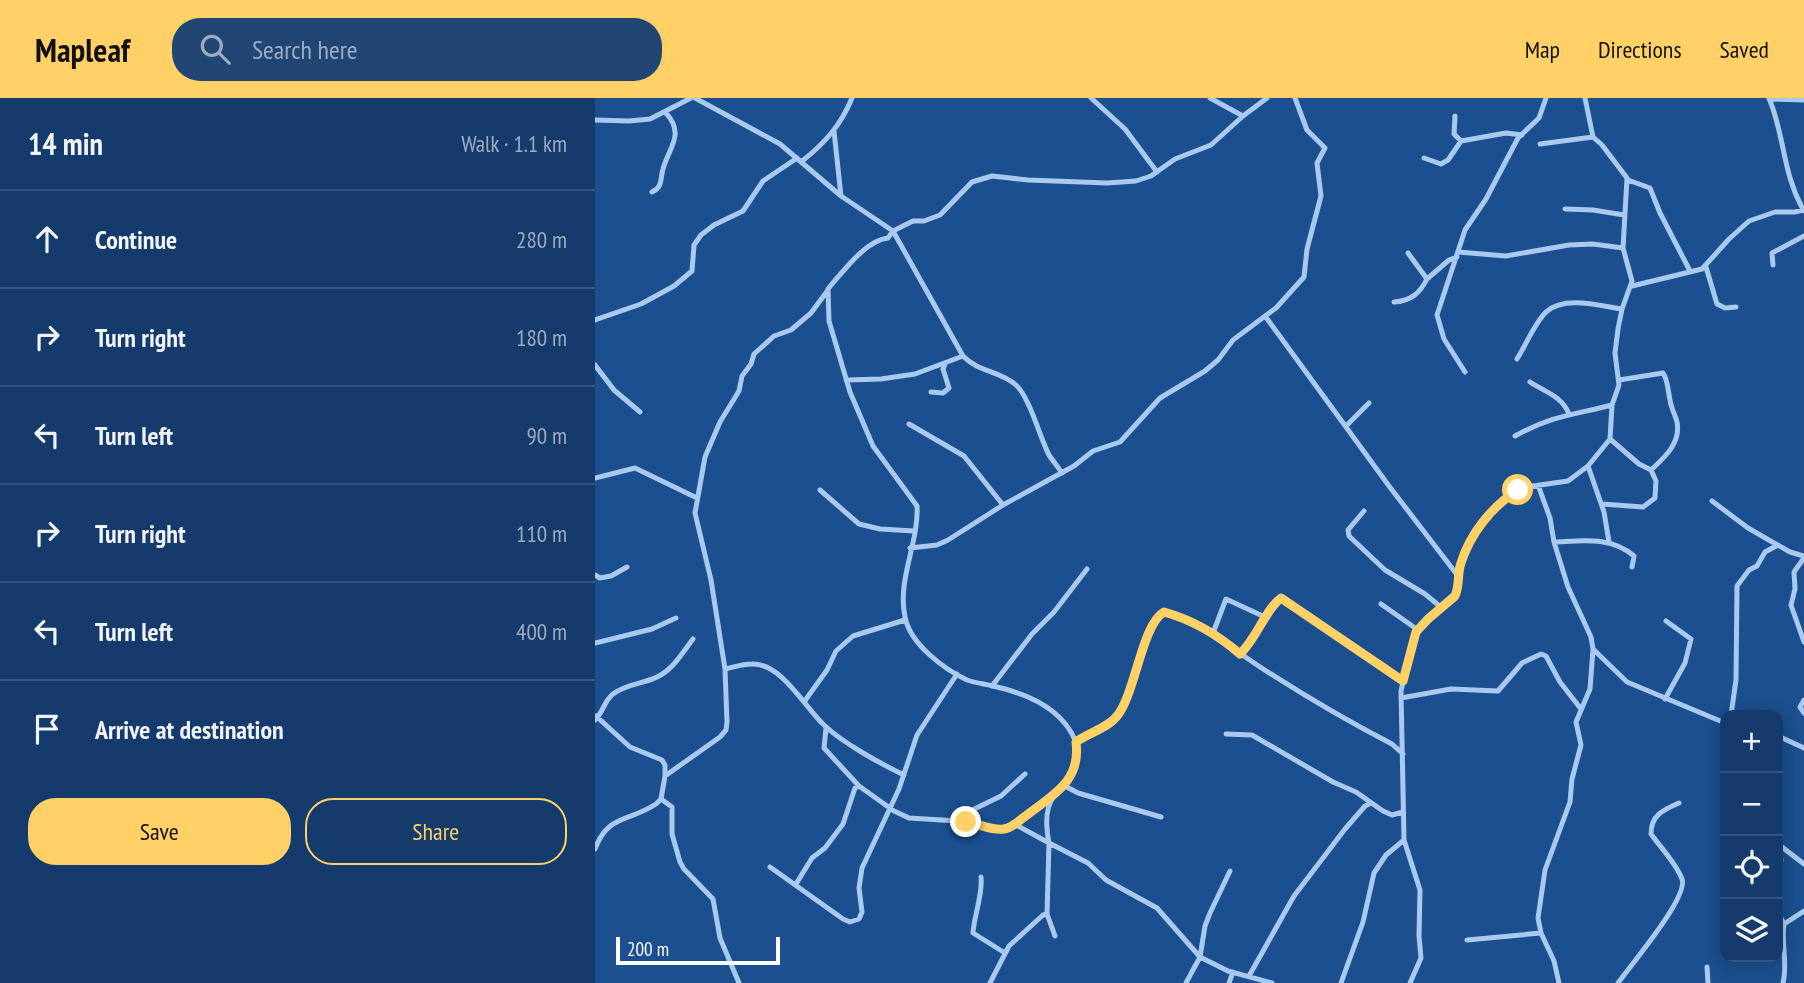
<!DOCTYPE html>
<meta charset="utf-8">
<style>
:root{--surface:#143b6b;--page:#214673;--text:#f1f3f6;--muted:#9dadc1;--line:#33557e;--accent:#ffd166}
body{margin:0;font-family:"PT Sans Narrow",sans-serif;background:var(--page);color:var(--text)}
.controls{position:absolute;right:21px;bottom:21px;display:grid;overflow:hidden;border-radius:14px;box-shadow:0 4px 18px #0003}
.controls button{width:63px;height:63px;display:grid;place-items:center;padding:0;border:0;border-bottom:2px solid var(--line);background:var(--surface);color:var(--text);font:35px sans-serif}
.scale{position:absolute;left:21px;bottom:18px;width:164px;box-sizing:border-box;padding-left:7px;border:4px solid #fff;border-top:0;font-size:19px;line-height:24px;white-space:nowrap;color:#fff;-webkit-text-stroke:5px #1b4f8f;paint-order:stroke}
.stop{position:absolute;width:21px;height:21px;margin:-16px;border:5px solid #ffd166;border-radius:50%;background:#fff}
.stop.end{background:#ffd166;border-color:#fff;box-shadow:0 2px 7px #0008}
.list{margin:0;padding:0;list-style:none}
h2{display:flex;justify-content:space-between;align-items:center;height:91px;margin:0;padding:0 28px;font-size:30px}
h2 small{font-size:23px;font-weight:400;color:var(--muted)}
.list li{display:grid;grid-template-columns:46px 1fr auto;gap:21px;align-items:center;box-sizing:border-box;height:98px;padding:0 28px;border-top:2px solid var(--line)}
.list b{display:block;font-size:26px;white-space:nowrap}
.list em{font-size:23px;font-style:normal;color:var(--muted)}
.actions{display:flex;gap:14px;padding:21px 28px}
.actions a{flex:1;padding:16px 0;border:2px solid var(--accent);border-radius:28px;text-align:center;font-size:24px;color:var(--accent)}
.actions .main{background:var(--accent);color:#111}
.icon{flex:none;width:38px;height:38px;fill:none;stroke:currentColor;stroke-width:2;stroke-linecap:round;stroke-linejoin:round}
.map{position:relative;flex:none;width:1209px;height:885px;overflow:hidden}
header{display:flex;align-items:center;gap:42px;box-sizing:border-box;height:98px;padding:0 35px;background:var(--accent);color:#111}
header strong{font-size:33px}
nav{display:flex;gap:38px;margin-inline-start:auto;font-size:24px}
.search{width:490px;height:63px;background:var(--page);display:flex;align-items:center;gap:18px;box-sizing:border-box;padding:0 24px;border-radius:28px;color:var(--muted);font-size:26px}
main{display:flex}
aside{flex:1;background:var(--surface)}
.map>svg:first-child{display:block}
</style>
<header>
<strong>Mapleaf</strong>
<div class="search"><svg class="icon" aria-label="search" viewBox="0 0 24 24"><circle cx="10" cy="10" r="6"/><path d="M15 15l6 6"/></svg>Search here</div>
<nav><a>Map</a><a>Directions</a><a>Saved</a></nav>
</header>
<main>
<aside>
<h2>14 min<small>Walk · 1.1 km</small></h2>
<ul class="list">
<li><svg class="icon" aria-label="ahead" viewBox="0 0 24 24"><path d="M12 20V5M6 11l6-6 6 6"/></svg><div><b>Continue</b></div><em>280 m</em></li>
<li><svg class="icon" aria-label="right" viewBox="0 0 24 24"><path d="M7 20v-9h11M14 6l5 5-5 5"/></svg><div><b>Turn right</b></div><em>180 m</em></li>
<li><svg class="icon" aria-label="left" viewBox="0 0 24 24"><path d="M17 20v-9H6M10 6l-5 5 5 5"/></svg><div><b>Turn left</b></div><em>90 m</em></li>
<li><svg class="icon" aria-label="right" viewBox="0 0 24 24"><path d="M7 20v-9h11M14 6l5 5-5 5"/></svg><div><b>Turn right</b></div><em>110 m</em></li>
<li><svg class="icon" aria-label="left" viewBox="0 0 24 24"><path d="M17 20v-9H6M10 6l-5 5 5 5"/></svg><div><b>Turn left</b></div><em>400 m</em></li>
<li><svg class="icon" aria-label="arrive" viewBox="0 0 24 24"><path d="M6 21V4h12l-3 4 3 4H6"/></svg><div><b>Arrive at destination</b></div></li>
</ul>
<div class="actions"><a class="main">Save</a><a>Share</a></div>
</aside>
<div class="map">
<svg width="1209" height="885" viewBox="0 0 1209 885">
<rect width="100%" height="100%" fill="#1b4f8f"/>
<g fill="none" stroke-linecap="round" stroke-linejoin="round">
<path stroke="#a9c9ee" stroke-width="5" d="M 100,0 L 185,46 L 246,98 L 298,133 L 293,140 C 272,142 251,170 237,186 L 233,191 L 234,223 L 255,294 L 278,348 L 322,408 C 324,445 302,481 310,519 C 315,546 349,571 372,582 C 381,585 390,586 398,588 C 430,595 466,609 480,642 C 490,666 472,681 459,698 C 449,711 451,730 454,745 L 493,765 L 511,782 L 562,810 L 605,859 L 633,873 L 677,885
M 496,0 L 530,31 L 562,74
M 615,0 L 648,18
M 990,0 L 998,39
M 1174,0 C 1190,38 1187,75 1209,113
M 1174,1 L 1209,2
M 860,18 L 859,36 L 866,43
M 0,22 L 34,23 L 55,21 L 96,0
M 239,33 L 246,98
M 829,60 L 846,66 L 853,62 L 866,43 L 911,35 L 927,37
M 206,64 C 230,45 246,27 257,0
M 1033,82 L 1055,90 L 1065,115 L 1095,173
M 57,94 C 68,89 65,81 68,71 C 74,49 91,36 70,14
M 970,111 L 998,112 L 1029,117
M 863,154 L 911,158 L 974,147 L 998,146 L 1028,150
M 1178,167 L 1177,155 L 1209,138
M 1111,169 L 1122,206 L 1130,210 L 1141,209
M 832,181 L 854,162 L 862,159
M 1037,188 L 1107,171 L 1134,141 L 1154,123 L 1180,114 L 1200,114 L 1208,112
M 799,204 C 816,203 825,195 832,181 L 813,155
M 670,218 L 794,388 L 863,478 L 861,498 L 833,521 L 821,534 L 817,543 L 806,593 L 809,742 L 825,792 L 824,838 L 826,860 L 815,885
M 0,222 L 46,206 L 79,188 L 97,173 L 99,147 L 106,137 L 119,127 L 148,113 L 168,83 L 202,60
M 922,261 C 931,247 939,226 951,214 C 969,197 1006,208 1027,211
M 0,267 L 19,292 L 45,314
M 870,274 L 849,241 L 842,217 L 870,132 L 891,101 L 923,40 L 944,20 L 951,0
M 251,282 L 286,281 L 320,276 L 368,258
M 1024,282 L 1068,275 C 1073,282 1073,293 1075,302 C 1076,310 1080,316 1082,324 C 1086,345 1070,359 1056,372
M 935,284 C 950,294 967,298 974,316
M 336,294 L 348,295 L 354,290 L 348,271 L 350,266
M 314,326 L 369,358 L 408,407
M 751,328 L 774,305
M 920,338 C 956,318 978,317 1017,307
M 993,368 L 1009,414 L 1014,444
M 467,375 C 463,369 458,363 454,357 C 445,340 435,300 421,287 C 406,273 383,274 368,258 L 298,133 L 318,123 L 329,123 L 345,117 L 377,84 L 397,78 L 433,82 L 512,85 L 541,83 L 556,78 L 580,61 L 616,47 L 648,18 L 672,0
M 0,380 L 40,370 L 102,400
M 943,387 L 955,420 L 959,444 L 973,489 L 996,539 L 998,551 L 995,591 L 981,624 L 986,647 L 977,681 L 975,704 L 950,772 L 943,820 L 946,835 L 959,863 L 964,885
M 225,392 L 264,426 L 285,431 L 319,433
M 1117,403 L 1153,430 L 1195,454 L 1209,458
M 1007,406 L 1048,409 L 1060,400 L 1061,383 L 1056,372 L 1044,366 L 1015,341
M 769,413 L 753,432 L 754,438 L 790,472 L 830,496 L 847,510
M 959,444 C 987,443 1016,438 1039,458 L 1037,469
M 315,450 L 342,447 L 353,442 L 408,407 L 479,368 L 498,353 L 525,344 L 565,300 L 610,273 L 623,262 L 638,242 L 681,210 L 709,179 L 712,151 L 726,98 L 722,65 L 730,50 L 712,32 L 700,0
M 1209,460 L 1199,474 L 1200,491 L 1196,507 L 1209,544
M 0,477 L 5,480 L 16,478 L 32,469
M 863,478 L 866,465 L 879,437 L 911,399 L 931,389 L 973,383 L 993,368 L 1015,341 L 1017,307 L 1024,287 L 1020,255 L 1023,231 L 1027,211 L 1037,183 L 1028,150 L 1032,80 L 1007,47 L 998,39 L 945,46
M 786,506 L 823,532
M 618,535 L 631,501 L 672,520
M 0,545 L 57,531 L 81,520
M 998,551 L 1032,584 L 1130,625
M 645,556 C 662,540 670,512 686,500 L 808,583
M 130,571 C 139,569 148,566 157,566 C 187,565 210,610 230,628 C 248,645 286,666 309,677
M 397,588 L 437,536 L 459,514 L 492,471
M 806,600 L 856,591 L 903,593 L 927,565 L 946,556 L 951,558 L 965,584 L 986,611
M 1070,601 L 1090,565 L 1096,541 L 1071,523
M 1209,602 L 1205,609 L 1209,615
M 209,604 L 232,572 L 241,553 L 258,538 L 310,522
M 1136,617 L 1141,582 L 1142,488 L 1154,472 L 1162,468 L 1170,454 L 1183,447
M 1,618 L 35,649 L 67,662 L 70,667 L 70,678
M 0,622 C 8,615 9,603 18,596 C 32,585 50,586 64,578 C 79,570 88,554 98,541
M 231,630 L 229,650 L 264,688
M 631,636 L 657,637 L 738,684 L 761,694 L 788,713 L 797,717 L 808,714
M 1183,638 L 1209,650
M 481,644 C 493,635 513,630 522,618 C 540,597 548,526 569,514 C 611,526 640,554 676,576 C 715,601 756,625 797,646 L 808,656
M 468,687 L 483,695 L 566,719
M 66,701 L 77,709 L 77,736 L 85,764 L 89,771 L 118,801 L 125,840 L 144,885
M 359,721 L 406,698 L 430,676
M 421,727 L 454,745 L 452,816
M 1183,746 L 1209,766
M 1183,748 L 1186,762 L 1183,774
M 0,751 C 13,716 34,724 61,706 L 66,701 L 70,678 L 125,639 L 131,632 L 132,624 L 130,571 L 116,482 L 100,415 L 110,359 L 125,324 L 144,293 L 147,278 L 156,266 L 159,256 L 179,238 L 196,232 L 216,215 L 233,192
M 175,769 L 248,821 L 255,824 L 264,821 L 267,814 L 264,790 L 267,770 L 304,691 L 322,637 L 362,576
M 386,779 C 388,797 379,817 378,835 L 410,855
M 201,786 L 217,760 L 230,750 L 248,726 L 260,690 L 264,688 L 299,713 L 314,720 L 379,724 L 399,731 L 421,727 L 428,719 L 458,699
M 1183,814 L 1189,826
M 872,842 L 946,835
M 1112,869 L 1113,885
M 654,878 L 699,798 L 750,731 L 770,708 L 776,705
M 395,885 L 414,848 L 448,817 L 452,816 L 460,838
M 591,885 L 605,859 L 610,828 L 615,815 L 635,773
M 634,885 L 638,874
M 746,885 L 768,824 L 779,775 L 791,757 L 809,742
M 1023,885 C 1035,868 1094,799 1087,781 C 1081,765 1066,750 1056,736 C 1056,717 1068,712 1084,705
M 1188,885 C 1193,865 1186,846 1189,826 L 1209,813"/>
</g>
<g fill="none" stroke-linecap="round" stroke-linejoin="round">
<path stroke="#ffd166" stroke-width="9" d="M 371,724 C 384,725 395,733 409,731 C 419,729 423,723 432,717 C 459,696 486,683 481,644 C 493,635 513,630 522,618 C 540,597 547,526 569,514 C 598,522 623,537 645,556 C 662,540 670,512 686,500 L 808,583 L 821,534 L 833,521 L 860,498 C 865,487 862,476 866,465 C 875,436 897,408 923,392"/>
</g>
</svg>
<div class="controls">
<button>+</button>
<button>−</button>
<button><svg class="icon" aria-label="locate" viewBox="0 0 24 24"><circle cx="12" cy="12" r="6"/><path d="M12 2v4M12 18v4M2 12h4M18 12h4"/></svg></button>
<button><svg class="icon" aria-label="layers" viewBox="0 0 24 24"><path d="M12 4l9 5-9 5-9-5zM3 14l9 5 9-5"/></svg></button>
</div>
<div class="scale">200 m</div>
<div class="stop" style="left:923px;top:392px"></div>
<div class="stop end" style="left:371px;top:724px"></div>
</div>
</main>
